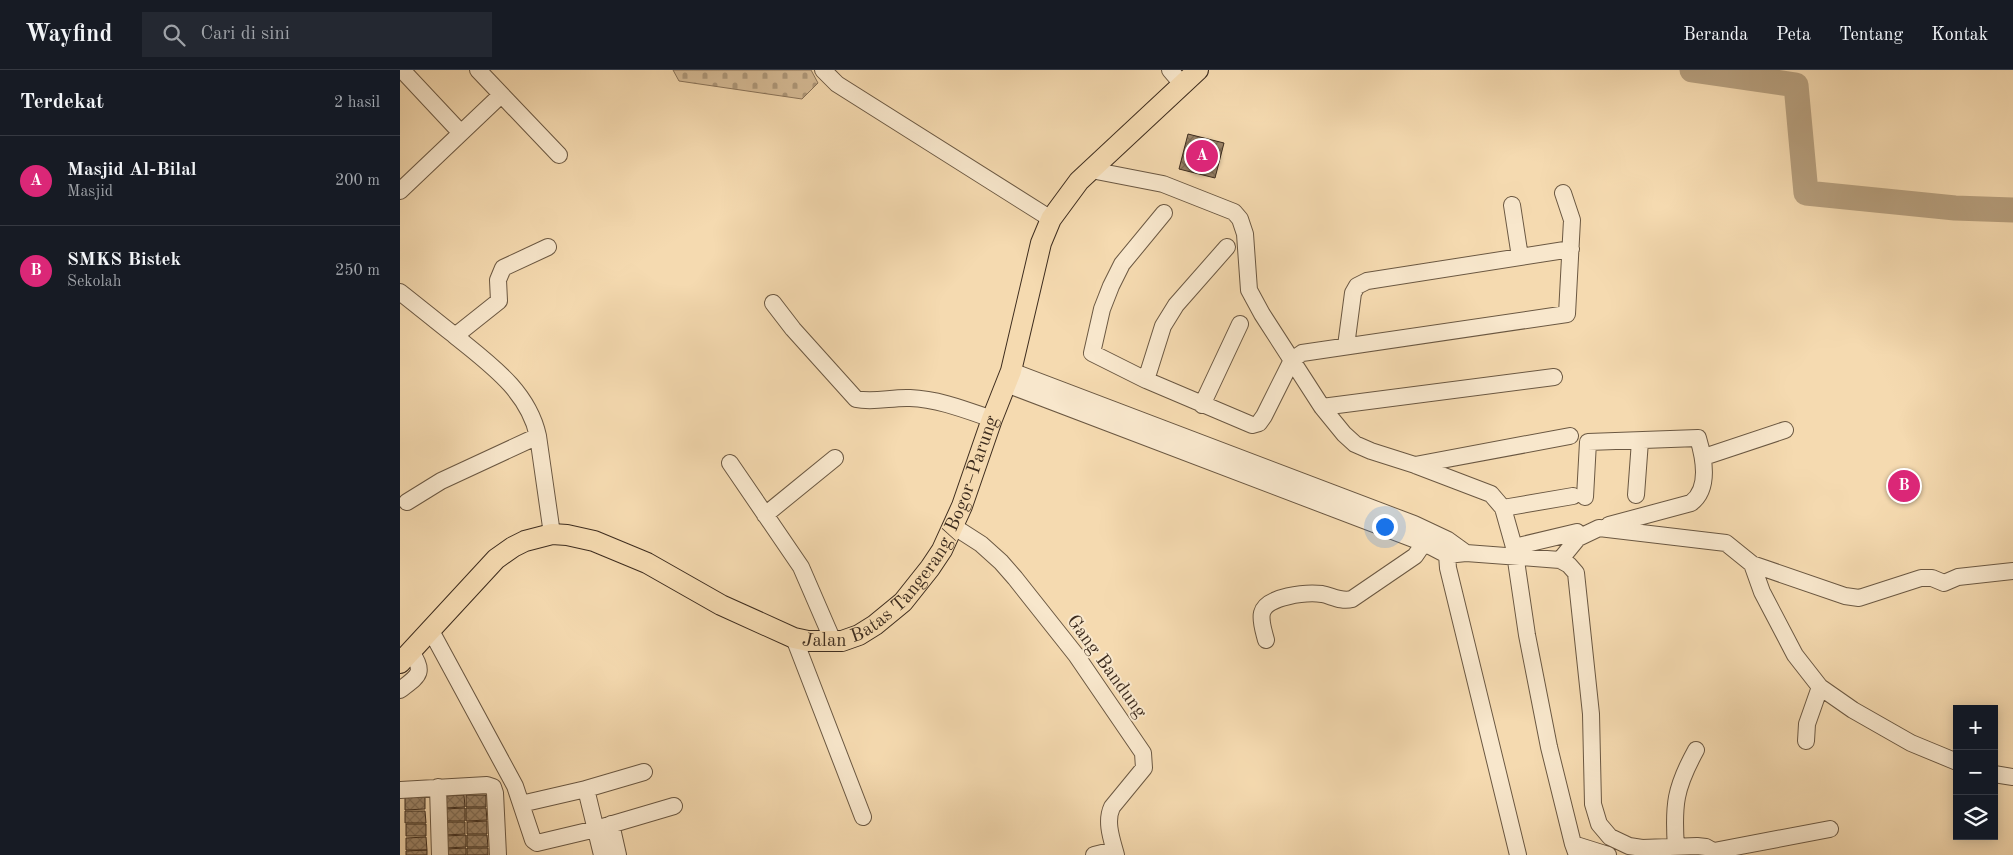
<!DOCTYPE html>
<html lang="id">
<meta charset="utf-8">
<style>
:root{--surface:#171b24;--page:#242831;--text:#f1f3f6;--muted:#9ea1a6;--line:#363941;--accent:#db2777}
body{margin:0;font-family:"Old Standard TT",serif;background:var(--page);color:var(--text)}
.controls{position:absolute;right:15px;bottom:15px;display:grid;overflow:hidden;border-radius:0px;box-shadow:0 2px 12px #0003}
.controls button{width:45px;height:45px;display:grid;place-items:center;padding:0;border:0;border-bottom:1px solid var(--line);background:var(--surface);color:var(--text);font:25px sans-serif}
.you{position:absolute;left:984px;top:456px;width:18px;height:18px;margin:-12px;border:4px solid #fff;border-radius:50%;background:#1a73e8;box-shadow:0 0 0 8px #1a73e833}
.badge{display:grid;place-items:center;width:32px;height:32px;border-radius:50%;background:var(--accent);color:#fff;font-size:16px;font-weight:700}
.pin{position:absolute;translate:-50% -50%;border:2px solid #fff;box-shadow:0 1px 5px #0006}
.list{margin:0;padding:0;list-style:none}
h2{display:flex;justify-content:space-between;align-items:center;height:65px;margin:0;padding:0 20px;font-size:21px}
h2 small{font-size:16px;font-weight:400;color:var(--muted)}
.list li{display:grid;grid-template-columns:32px 1fr auto;gap:15px;align-items:center;box-sizing:border-box;height:90px;padding:0 20px;border-top:1px solid var(--line)}
.list b{display:block;font-size:19px;white-space:nowrap}
.list p{margin:0;font-size:16px;white-space:nowrap;color:var(--muted)}
.list em{font-size:16px;font-style:normal;color:var(--muted)}
.icon{flex:none;width:28px;height:28px;fill:none;stroke:currentColor;stroke-width:2;stroke-linecap:round;stroke-linejoin:round}
.map{position:relative;flex:none;width:1613px;height:785px;overflow:hidden}
header{display:flex;align-items:center;gap:30px;box-sizing:border-box;height:70px;padding:0 25px;background:var(--surface);border-bottom:1px solid var(--line)}
header strong{font-size:24px}
nav{display:flex;gap:28px;margin-inline-start:auto;font-size:18px}
.search{width:350px;height:45px;background:var(--page);display:flex;align-items:center;gap:12px;box-sizing:border-box;padding:0 18px;border-radius:0px;color:var(--muted);font-size:19px}
main{display:flex}
aside{flex:1;background:var(--surface)}
.map>svg:first-child{display:block}
</style>
<header>
<strong>Wayfind</strong>
<div class="search"><svg class="icon" aria-label="search" viewBox="0 0 24 24"><circle cx="10" cy="10" r="6"/><path d="M15 15l6 6"/></svg>Cari di sini</div>
<nav><a>Beranda</a><a>Peta</a><a>Tentang</a><a>Kontak</a></nav>
</header>
<main>
<aside>
<h2>Terdekat<small>2 hasil</small></h2>
<ul class="list">
<li><span class="badge">A</span><div><b>Masjid Al-Bilal</b><p>Masjid</p></div><em>200 m</em></li>
<li><span class="badge">B</span><div><b>SMKS Bistek</b><p>Sekolah</p></div><em>250 m</em></li>
</ul>
</aside>
<div class="map">
<svg width="1613" height="785" viewBox="0 0 1613 785">
<defs>
<pattern id="cemetery-stones" width="16" height="16" patternUnits="userSpaceOnUse" patternTransform="scale(1.25)"><rect width="16" height="16" fill="#d6bc97"/><path d="M2 7V4a2 2 0 0 1 4 0v3zM10 15v-3a2 2 0 0 1 4 0v3z" fill="#af997b"/></pattern>
<pattern id="building-cross-hatch" width="8" height="8" patternUnits="userSpaceOnUse" patternTransform="scale(1.25)"><rect width="8" height="8" fill="#9d866a"/><path d="M0 0l8 8M0 8l8-8" fill="none" stroke="#816e57"/></pattern>
</defs>
<rect width="100%" height="100%" fill="#f5dab0"/>
<filter id="stains"><feTurbulence type="fractalNoise" baseFrequency=".004" numOctaves="4"/><feColorMatrix values="0 0 0 0 .2 0 0 0 0 .09 0 0 0 0 .02 0 0 0 .5 -.17"/></filter>
<radialGradient id="worn" r=".72"><stop offset=".6" stop-color="#630" stop-opacity="0"/><stop offset="1" stop-color="#630" stop-opacity=".3"/></radialGradient>
<path fill="url(#cemetery-stones)" stroke="#8a745a" d="M 273,0 L 411,0 L 418,13 L 402,29 L 279,11 Z"/>
<g fill="none" stroke-linecap="round" stroke-linejoin="round">
<path stroke="#b69f7e" stroke-width="25" d="M 1292,0 L 1396,15 L 1406,123 L 1555,138 L 1613,140"/>
</g>
<path fill="url(#building-cross-hatch)" stroke="#3d2c1e" d="M 788,64 L 824,73 L 815,108 L 779,99 Z
M 64,725 L 65,737 L 44,738 L 44,726 Z
M 66,725 L 86,725 L 86,737 L 66,737 Z
M 5,727 L 25,727 L 25,739 L 5,740 Z
M 65,738 L 65,751 L 45,751 L 44,739 Z
M 66,738 L 86,738 L 87,750 L 66,751 Z
M 5,741 L 25,741 L 26,753 L 5,753 Z
M 87,751 L 87,764 L 67,764 L 67,752 Z
M 45,752 L 65,752 L 65,764 L 45,765 Z
M 6,754 L 26,754 L 26,766 L 6,766 Z
M 66,765 L 66,777 L 46,778 L 45,766 Z
M 67,765 L 87,765 L 88,777 L 67,777 Z
M 26,767 L 27,780 L 6,780 L 6,768 Z
M 66,778 L 66,785 L 46,785 L 46,779 Z
M 67,778 L 88,778 L 88,785 L 67,785 Z
M 27,780 L 27,785 L 6,785 L 6,781 Z"/>
<g fill="none" stroke-linecap="round" stroke-linejoin="round">
<g stroke="#6b5842" stroke-width="18">
<path id="minor" d="M 2,0 L 61,63
M 78,0 L 159,85
M 423,0 L 437,14 L 651,149
M 770,0 L 782,14
M 691,100 L 763,114 L 834,142 L 840,149 L 845,164 L 849,220 L 862,244 L 922,337 L 944,364 L 955,374 L 971,381 L 1015,395 L 1091,424 L 1103,438 L 1114,477 L 1127,565 L 1149,677 L 1173,774 L 1177,785
M 0,121 L 101,25
M 1112,135 L 1120,187
M 764,143 L 722,194 L 711,216 L 702,239 L 692,283 L 746,310 L 852,355 L 859,353 L 864,346 L 892,290 L 902,283 L 1167,244 L 1172,150 L 1163,123
M 0,222 C 18,236 36,251 54,265 C 88,293 128,320 138,366 L 152,464
M 373,233 L 393,259 L 456,329 C 474,333 492,327 510,328 C 538,329 566,340 592,349
M 55,266 L 99,231 L 98,210 L 103,198 L 148,177
M 946,276 L 953,223 L 957,216 L 967,211 L 1171,179
M 611,301 L 1014,454 L 1048,470 L 1066,483
M 746,310 L 763,256 L 776,235 L 827,177
M 606,314 L 1024,473 L 1047,485 L 1066,483 L 1160,490 L 1169,495 L 1176,503 L 1191,644 L 1193,734 L 1199,754 L 1210,767 L 1229,776 L 1242,778 L 1297,776 L 1306,777 L 1320,785
M 802,335 L 840,254
M 922,337 L 1154,307
M 1304,387 L 1385,360
M 330,393 L 401,497 L 433,571
M 1015,395 L 1170,366
M 1236,425 L 1240,371
M 1185,427 L 1188,372 L 1298,368 C 1304,388 1310,419 1291,433 L 1209,455
M 7,432 L 41,411 L 138,366
M 1103,438 L 1173,426
M 365,445 L 435,388
M 553,456 L 581,474 L 601,492 L 615,508 L 676,585 L 743,683 L 744,698 L 712,737 C 705,752 712,770 716,785
M 1114,477 L 1177,462
M 1047,485 L 1048,498 L 1118,785
M 1160,490 L 1178,468 L 1199,458 L 1326,473 L 1352,494 L 1362,522 L 1395,585 L 1420,617 L 1453,640 L 1511,673 L 1557,692
M 1352,494 L 1445,526 L 1459,528 L 1521,508 L 1532,508 L 1544,513 L 1558,507 L 1613,501
M 30,559 L 115,716 L 121,734 L 186,719 L 202,785
M 394,568 L 463,747
M 866,570 C 864,562 860,551 862,543 C 866,526 907,522 922,524 C 932,526 941,532 952,529 L 1015,486 L 1024,473
M 0,620 C 18,606 26,603 11,582
M 1406,671 L 1407,654 L 1420,617
M 1594,704 L 1613,707
M 38,717 L 40,785
M 186,719 L 244,702
M 0,720 L 87,715 L 93,717 L 95,723 L 98,785
M 121,734 L 133,770 L 137,773 L 196,759 L 274,736
M 211,754 L 218,785
M 1173,774 L 1208,785
M 1276,778 C 1273,735 1275,718 1296,680
M 1314,781 L 1430,759
M 694,785 L 714,780"/>
</g>
<g stroke="#3d2c1e" stroke-width="22">
<g id="major">
<path id="s1" d="M 0,593 L 96,489 L 113,477 L 125,471 L 152,464 L 167,465 L 194,471 L 247,493 L 321,535 L 394,568 L 408,571 L 442,571 L 459,565 L 475,555 L 503,532 L 530,498 L 542,480 L 562,436 L 592,349 L 611,301 L 641,173 L 651,149 L 679,111 L 798,0"/>
</g>
</g>
<use href="#minor" stroke="#f8e7cc" stroke-width="16"/>
<use href="#major" stroke="#f5dab0" stroke-width="20"/>
</g>
<g text-anchor="middle" dominant-baseline="central" stroke-width="4" stroke-linejoin="round" paint-order="stroke">
<g font-size="19" fill="#3d2c1e" stroke="#f8e7cc">
<text stroke="none"><textPath href="#s1" startOffset="638">Jalan Batas Tangerang/Bogor–Parung</textPath></text>
<text transform="translate(706 597) rotate(54)">Gang Bandung</text>
</g>
</g>
<rect width="100%" height="100%" filter="url(#stains)"/>
<rect width="100%" height="100%" fill="url(#worn)"/>
</svg>
<div class="controls">
<button>+</button>
<button>−</button>
<button><svg class="icon" aria-label="layers" viewBox="0 0 24 24"><path d="M12 4l9 5-9 5-9-5zM3 14l9 5 9-5"/></svg></button>
</div>
<div class="you"></div>
<div class="pin badge" style="left:802px;top:86px">A</div>
<div class="pin badge" style="left:1504px;top:416px">B</div>
</div>
</main>
